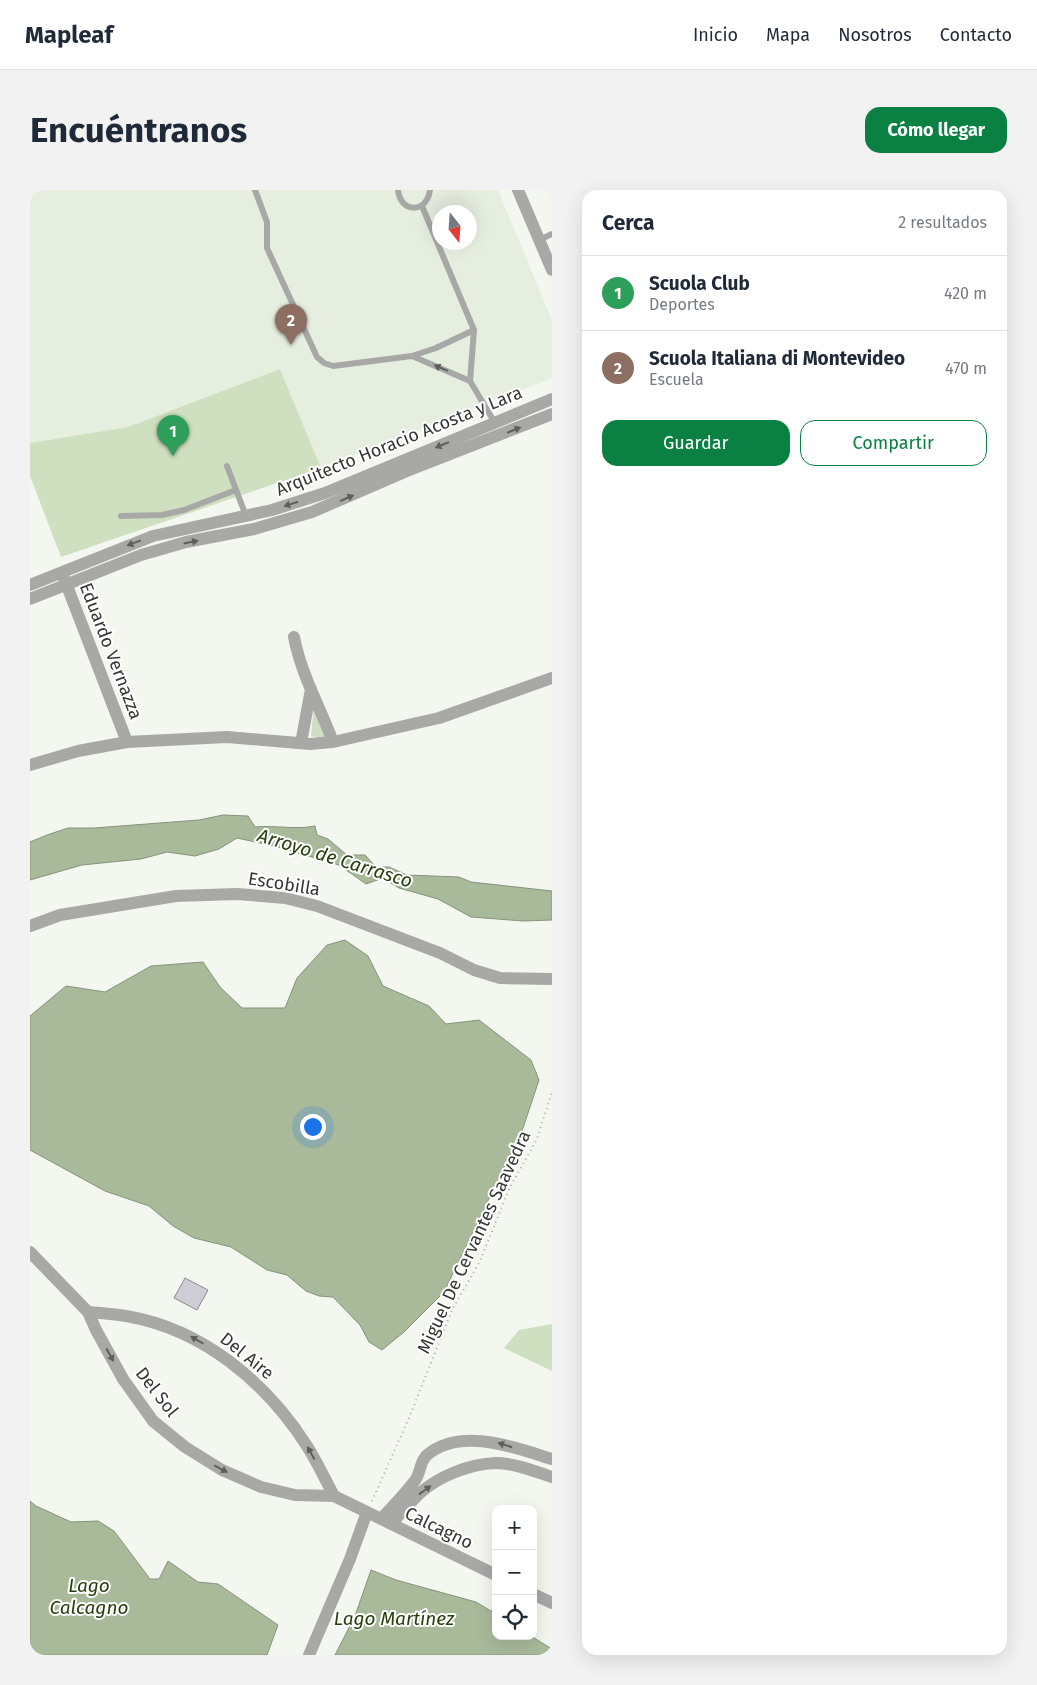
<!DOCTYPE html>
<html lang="es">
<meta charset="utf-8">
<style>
:root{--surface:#fff;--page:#f2f2f3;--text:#1f2937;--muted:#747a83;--line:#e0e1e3;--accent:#0b8043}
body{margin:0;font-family:"Fira Sans",sans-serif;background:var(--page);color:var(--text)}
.controls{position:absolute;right:15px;bottom:15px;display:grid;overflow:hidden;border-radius:10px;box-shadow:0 5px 20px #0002}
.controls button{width:45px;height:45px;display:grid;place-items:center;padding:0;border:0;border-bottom:1px solid var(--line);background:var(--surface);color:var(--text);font:25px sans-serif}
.compass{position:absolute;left:402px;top:15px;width:45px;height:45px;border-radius:50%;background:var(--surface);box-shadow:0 5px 20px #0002;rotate:163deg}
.you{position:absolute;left:282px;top:936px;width:18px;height:18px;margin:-12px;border:4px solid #fff;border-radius:50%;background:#1a73e8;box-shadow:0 0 0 8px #1a73e833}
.badge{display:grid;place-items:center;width:32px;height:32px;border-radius:50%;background:var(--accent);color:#fff;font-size:16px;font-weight:700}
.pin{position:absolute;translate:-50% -41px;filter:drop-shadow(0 1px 2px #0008)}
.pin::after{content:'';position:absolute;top:26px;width:18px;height:15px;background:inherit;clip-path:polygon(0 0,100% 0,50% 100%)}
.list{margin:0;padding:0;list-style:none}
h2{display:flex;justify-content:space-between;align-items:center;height:65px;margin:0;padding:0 20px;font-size:21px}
h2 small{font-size:16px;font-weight:400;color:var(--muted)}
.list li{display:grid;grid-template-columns:32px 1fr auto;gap:15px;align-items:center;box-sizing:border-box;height:75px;padding:0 20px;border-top:1px solid var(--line)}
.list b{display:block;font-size:19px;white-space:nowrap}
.list p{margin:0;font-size:16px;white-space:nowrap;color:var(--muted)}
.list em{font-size:16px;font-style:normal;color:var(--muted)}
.actions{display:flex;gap:10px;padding:15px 20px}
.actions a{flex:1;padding:11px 0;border:1px solid var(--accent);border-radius:15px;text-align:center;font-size:18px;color:var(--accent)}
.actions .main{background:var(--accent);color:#fff}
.icon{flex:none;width:28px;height:28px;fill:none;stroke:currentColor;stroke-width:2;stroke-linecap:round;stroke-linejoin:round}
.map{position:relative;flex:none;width:522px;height:1465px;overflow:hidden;border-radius:15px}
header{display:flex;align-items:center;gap:30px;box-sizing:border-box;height:70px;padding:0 25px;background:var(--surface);border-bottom:1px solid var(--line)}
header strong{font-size:24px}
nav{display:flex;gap:28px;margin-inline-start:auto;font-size:18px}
.intro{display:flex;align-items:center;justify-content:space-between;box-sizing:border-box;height:120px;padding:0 30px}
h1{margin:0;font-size:35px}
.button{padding:12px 22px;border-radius:15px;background:var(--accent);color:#fff;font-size:18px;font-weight:700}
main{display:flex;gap:30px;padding:0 30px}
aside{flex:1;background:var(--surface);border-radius:15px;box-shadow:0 5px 20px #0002}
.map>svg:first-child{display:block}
</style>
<header>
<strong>Mapleaf</strong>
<nav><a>Inicio</a><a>Mapa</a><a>Nosotros</a><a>Contacto</a></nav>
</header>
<div class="intro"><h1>Encuéntranos</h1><a class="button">Cómo llegar</a></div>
<main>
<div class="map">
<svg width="522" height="1465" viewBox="0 0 522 1465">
<rect width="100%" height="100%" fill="#f3f7f0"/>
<path fill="#e6eee0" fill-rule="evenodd" d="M 0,0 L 468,0 L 522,130 L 522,188 L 291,278 L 250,179 L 98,237 L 0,253 ZM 410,22 L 440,22 L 440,52 L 410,52 Z"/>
<path fill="#cfe0c0" d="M 250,179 L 291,278 L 31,367 L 0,286 L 0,253 L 98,237 Z
M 284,516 L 296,546 L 289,548 L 281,546 Z
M 522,1134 L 522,1181 L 474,1158 L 489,1140 Z"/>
<path fill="#a9ba9b" stroke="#86937c" d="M 193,625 L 218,626 L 225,637 C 246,635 265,640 285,636 L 287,645 L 298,649 L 317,665 L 335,665 L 346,677 L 359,677 L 377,685 L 429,687 L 441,692 L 522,701 L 522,730 L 493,731 L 441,727 L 408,709 L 369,698 L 353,688 L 336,694 L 309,675 L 248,657 L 207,648 L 189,659 L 165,666 L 137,662 L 111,669 L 52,675 L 0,690 L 0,652 L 17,645 L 38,638 L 64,638 L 169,630 Z
M 315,750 L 338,766 L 353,796 L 399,816 L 416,834 L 449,830 L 501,870 L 509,890 L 493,938 L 414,1102 L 374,1142 L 352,1160 L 339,1152 L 330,1135 L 303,1107 L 289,1106 L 276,1101 L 257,1085 L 237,1080 L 201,1057 L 164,1048 L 143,1036 L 119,1016 L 75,1001 L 0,960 L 0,826 L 36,796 L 75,802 L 121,776 L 173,772 L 190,797 L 212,818 L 255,818 L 267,788 L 297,755 Z
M 0,1311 L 6,1316 L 41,1332 L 68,1331 L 84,1341 L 120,1389 L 129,1389 L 138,1371 L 168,1392 L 188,1394 L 248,1435 L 237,1465 L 0,1465 Z
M 341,1380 L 366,1390 L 446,1412 L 466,1424 L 466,1446 L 501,1446 L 522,1459 L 522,1465 L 305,1465 L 325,1426 Z"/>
<path fill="#cecdd5" stroke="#8c8b92" d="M 155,1088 L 178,1100 L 167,1120 L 144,1108 Z"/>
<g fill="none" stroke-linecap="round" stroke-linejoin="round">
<path stroke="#a8aba6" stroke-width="2" stroke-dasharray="1 4" stroke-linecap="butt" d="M 342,1311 L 379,1228 L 422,1120 L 450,1071 L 480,997 L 507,949 L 522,902"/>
<path stroke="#a8a9a6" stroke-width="6" d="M 225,0 L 237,32 L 237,58 L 287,167 L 294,173 L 303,176 L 382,166 L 406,158 L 444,140
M 368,0 C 370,23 397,24 400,0
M 392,16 L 444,140 L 440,191 L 465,233
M 509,50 L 522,44
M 382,166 L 440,191
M 197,276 L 216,326
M 91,326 L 132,325 L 154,320 L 206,300"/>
<path stroke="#a8a9a6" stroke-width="12" d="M 488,0 L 522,80
M 34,388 L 97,552
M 0,395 L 123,346 L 242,320 L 295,303 L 522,209
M 0,409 L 111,365 L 156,352 L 224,339 L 282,322 L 377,281 L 522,224
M 264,447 C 271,484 290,517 303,552
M 271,553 L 281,499
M 0,575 L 48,561 L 97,552 L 197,547 L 280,554 L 303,552 L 409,528 L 522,488
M 0,736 L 30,725 L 146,706 L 207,704 L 255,708 L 287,716 L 410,763 L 444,780 L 470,788 L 522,789
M 0,1062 L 58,1122 L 66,1140 L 93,1189 L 123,1231 L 155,1257 L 192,1280 L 231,1297 L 265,1305 L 304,1306 L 466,1385
M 58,1122 C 71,1123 84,1124 96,1126 C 173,1139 236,1192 277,1256 C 287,1272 295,1289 304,1306
M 351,1329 C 362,1317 374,1305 384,1292 C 391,1284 389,1272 397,1265 C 431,1236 486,1258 522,1269
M 361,1334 C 370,1324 380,1313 390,1303 C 409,1286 440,1274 465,1273 C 484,1273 504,1281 522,1287
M 503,1404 L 522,1413
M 279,1465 L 320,1369 L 337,1322"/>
</g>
<defs><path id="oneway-solid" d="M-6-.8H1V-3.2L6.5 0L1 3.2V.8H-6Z" transform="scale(1.25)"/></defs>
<g fill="#5e5f5d">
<use href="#oneway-solid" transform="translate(411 178) rotate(-157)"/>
<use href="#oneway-solid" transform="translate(484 240) rotate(-22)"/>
<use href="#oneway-solid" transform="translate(412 255) rotate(158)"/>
<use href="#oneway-solid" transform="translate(317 308) rotate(-24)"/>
<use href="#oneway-solid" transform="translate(261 314) rotate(163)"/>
<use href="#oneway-solid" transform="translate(161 352) rotate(-11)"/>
<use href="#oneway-solid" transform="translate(104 353) rotate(160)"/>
<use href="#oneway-solid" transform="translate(167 1150) rotate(-150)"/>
<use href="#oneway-solid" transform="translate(80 1165) rotate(61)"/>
<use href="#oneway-solid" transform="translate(475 1255) rotate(-163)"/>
<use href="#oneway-solid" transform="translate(281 1263) rotate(-119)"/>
<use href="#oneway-solid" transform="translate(191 1279) rotate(28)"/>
<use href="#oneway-solid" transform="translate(395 1300) rotate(-36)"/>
</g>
<g text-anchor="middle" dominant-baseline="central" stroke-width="4" stroke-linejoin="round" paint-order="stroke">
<g font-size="18" fill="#363735" stroke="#fff">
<text transform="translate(369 251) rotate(-22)">Arquitecto Horacio Acosta y Lara</text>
<text transform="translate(81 461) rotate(69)">Eduardo Vernazza</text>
<text transform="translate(254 694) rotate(9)">Escobilla</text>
<text transform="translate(444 1052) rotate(-65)">Miguel De Cervantes Saavedra</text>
<text transform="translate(217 1166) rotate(39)">Del Aire</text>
<text transform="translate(127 1202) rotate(52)">Del Sol</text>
<text transform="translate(409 1338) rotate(26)">Calcagno</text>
</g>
<g font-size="19" font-style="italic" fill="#283e0c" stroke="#fff">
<text transform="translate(305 668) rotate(17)">Arroyo de Carrasco</text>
<text x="59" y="1395">Lago<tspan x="59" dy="22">Calcagno</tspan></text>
<text x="364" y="1428">Lago Martínez</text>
</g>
</g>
</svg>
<div class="controls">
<button>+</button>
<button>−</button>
<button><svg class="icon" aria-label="locate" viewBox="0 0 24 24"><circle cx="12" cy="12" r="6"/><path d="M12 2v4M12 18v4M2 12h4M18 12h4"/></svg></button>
</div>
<svg class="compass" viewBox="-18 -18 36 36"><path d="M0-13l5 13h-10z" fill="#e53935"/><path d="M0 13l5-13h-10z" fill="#747a83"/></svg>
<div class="you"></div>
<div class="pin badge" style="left:143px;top:266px;background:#2e9e5b">1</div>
<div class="pin badge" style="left:261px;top:155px;background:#8d6e63">2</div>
</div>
<aside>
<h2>Cerca<small>2 resultados</small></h2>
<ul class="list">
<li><span class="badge" style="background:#2e9e5b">1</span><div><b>Scuola Club</b><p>Deportes</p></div><em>420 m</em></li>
<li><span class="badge" style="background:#8d6e63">2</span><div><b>Scuola Italiana di Montevideo</b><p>Escuela</p></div><em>470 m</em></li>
</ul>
<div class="actions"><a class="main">Guardar</a><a>Compartir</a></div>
</aside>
</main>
